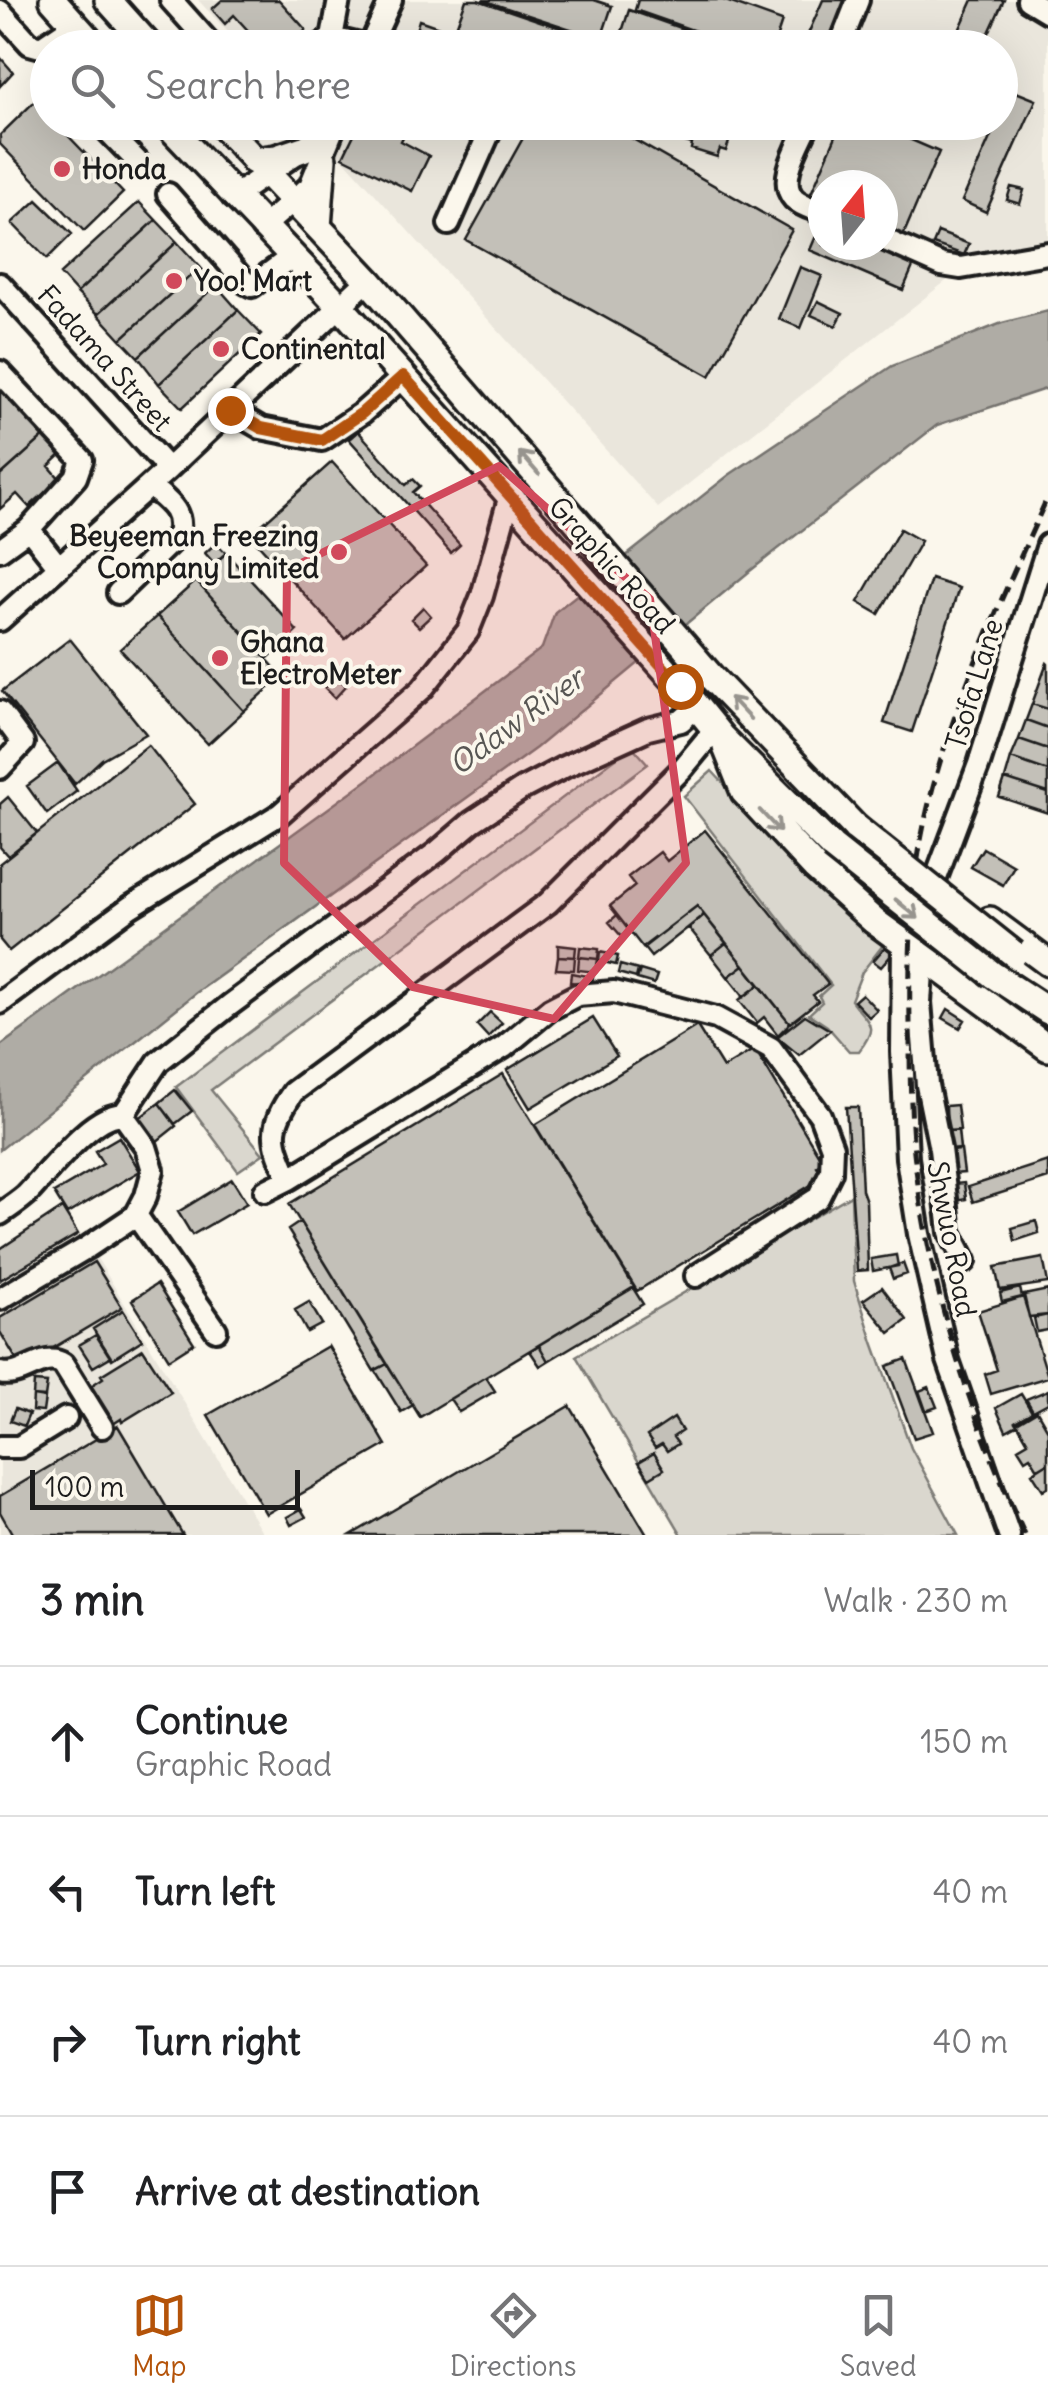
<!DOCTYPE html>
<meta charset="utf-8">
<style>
:root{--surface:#fff;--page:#f6f6f6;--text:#202124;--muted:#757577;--line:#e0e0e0;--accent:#b45309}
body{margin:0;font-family:Delius,sans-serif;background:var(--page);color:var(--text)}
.compass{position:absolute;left:808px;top:170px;width:90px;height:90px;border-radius:50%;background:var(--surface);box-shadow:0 10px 40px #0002;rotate:17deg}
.scale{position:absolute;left:30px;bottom:25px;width:270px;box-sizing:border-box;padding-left:10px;border:5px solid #1c1c1c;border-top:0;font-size:28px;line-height:35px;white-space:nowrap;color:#1c1c1c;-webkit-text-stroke:8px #fbf7ec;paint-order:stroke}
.stop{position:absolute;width:30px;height:30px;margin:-22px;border:8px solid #b45309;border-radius:50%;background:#fff}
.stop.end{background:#b45309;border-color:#fff;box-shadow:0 2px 10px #0008}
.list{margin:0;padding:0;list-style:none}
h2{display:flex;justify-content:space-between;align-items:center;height:130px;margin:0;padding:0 40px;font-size:42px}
h2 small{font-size:32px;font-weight:400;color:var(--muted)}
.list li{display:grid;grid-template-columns:65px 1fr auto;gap:30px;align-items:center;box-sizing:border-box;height:150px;padding:0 40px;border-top:2px solid var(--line)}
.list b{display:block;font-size:38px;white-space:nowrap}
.list p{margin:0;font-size:32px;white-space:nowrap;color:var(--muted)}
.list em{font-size:32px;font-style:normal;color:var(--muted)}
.icon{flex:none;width:55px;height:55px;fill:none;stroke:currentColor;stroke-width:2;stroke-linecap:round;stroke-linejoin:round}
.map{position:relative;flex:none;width:1048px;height:1535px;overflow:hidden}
.search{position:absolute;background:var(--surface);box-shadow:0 10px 40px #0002;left:30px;right:30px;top:30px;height:110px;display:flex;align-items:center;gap:25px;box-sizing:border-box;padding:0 35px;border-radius:55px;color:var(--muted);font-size:38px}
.sheet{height:730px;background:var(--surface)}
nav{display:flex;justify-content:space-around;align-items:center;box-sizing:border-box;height:140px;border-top:2px solid var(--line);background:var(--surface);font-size:28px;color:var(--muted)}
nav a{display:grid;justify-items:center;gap:5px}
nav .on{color:var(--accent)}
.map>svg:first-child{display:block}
</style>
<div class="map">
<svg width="1048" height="1535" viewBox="0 0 1048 1535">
<rect width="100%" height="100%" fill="#fbf7ec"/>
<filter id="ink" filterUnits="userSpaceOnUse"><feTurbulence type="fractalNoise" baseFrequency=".01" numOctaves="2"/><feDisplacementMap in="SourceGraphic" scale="20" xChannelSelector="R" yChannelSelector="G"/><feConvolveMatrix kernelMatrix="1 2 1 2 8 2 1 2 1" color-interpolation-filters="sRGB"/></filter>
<g filter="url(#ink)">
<path fill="#eae6dc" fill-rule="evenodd" d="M 198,0 L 1048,0 L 1048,255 L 955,274 L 658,508 L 311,123 L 1000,122 L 1000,48 L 242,47 ZM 823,185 L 883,185 L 883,245 L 823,245 Z
M 97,1258 L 264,1535 L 0,1535 L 0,1316 Z"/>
<path fill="#dad7ce" stroke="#7b7a75" stroke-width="2.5" d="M 632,746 L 648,764 L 211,1090 L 263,1154 L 238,1171 L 176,1087 Z
M 712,771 L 791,856 L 883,945 L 862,972 L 851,1000 C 868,1024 880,1024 859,1051 L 849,1051 L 827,1026 L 809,1014 L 822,1002 L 819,996 L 831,985 L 684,796 Z
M 851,1195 L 854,1281 L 873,1342 L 911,1448 L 958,1535 L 682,1535 L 576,1356 Z"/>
<path fill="#afaca5" stroke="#74726e" stroke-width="2.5" d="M 1048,311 L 1048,388 L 937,425 L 750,571 L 536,748 L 196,993 L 0,1150 L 0,1046 L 366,781 L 542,648 L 555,612 L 729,475 L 892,366 L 1002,323 Z"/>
<path fill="#c3c0b8" stroke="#1c1c1c" stroke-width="2.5" d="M 222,0 L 279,0 L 306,30 L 287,48 L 264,48 L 234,15 L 225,24 L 212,9 Z
M 466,0 L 478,0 L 599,41 L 597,48 L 506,48 L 455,30 Z
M 482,0 L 594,0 L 612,6 L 601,39 Z
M 638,0 L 723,0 L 782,21 L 773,48 L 744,48 L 635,10 Z
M 823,0 L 850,0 L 830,48 L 819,48 L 805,41 Z
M 973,0 L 1004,0 L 982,48 L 951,48 Z
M 629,10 L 737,48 L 638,48 L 619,41 Z
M 419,20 L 473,39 L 470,48 L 454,48 L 415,34 Z
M 0,57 L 13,72 L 0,86 Z
M 1011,90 L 1036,100 L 986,212 L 962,201 L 997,122 L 1000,122 L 1000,114 Z
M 35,101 L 48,115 L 48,122 L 55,122 L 123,193 L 84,231 L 0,144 L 0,135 Z
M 360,122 L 424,122 L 418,134 L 407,129 L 401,141 L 429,156 L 412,191 L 343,157 Z
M 532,122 L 603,122 L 792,230 L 710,376 L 466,240 Z
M 680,122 L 700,122 L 732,133 L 726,151 L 720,149 L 717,157 L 691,149 L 692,144 L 675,139 Z
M 842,122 L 870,122 L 939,152 L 902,238 L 883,230 L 883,185 L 823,185 L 823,204 L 809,198 Z
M 1011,187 L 1024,190 L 1020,204 L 1007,200 Z
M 37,200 L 72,234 L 47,259 L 12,223 Z
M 139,202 L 156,220 L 77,293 L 60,274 Z
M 156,220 L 177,242 L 98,314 L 77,293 Z
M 822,222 L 823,245 L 876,245 L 915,262 L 903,290 L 810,250 Z
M 938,232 L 969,244 L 964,255 L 933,244 Z
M 177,242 L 200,267 L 121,339 L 98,314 Z
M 200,267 L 216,285 L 138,357 L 121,339 Z
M 800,267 L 822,276 L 801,328 L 779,319 Z
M 216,285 L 238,310 L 159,384 L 138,357 Z
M 818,301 L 843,313 L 836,326 L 811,315 Z
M 238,310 L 261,334 L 182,408 L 159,384 Z
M 0,382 L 48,433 L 1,475 L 0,474 Z
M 358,431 L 406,485 L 413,479 L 420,486 L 413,492 L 460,545 L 451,553 L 349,439 Z
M 48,433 L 65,451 L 49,466 L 60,479 L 29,507 L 17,494 L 0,509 L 0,476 Z
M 332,462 L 426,566 L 345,639 L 250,535 Z
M 900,529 L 921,541 L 879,614 L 858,602 Z
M 216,543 L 226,553 L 214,563 L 205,553 Z
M 226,553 L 297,631 L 267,659 L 196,581 Z
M 931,579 L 959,588 L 912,732 L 884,723 Z
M 196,581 L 282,676 L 244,711 L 157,616 Z
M 423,607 L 431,616 L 419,627 L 411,619 Z
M 157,616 L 244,711 L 208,744 L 120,649 Z
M 70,639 L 146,734 L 102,759 L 75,784 L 2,691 Z
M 1047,663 L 1048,664 L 1048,709 L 1032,704 Z
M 337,676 L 346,686 L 335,698 L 325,688 Z
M 1032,704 L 1048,709 L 1048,728 L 1026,720 Z
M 1026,720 L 1048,728 L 1048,749 L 1019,739 Z
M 1019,739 L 1048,749 L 1048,771 L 1011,758 Z
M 148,745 L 195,804 L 9,951 L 0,940 L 0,863 Z
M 1011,758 L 1048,771 L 1048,793 L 1005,779 Z
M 58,763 L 77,791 L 47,814 L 27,786 Z
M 1005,779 L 1048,793 L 1048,813 L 999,797 Z
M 8,797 L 37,833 L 8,856 L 0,847 L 0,804 Z
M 705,830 L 828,984 L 813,995 L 818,1001 L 790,1023 L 697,906 L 643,948 L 610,906 L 635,886 L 628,877 L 660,852 L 667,861 Z
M 983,848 L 1014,866 L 1003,885 L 971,867 Z
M 697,906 L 704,915 L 651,957 L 643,947 Z
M 617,915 L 630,932 L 623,938 L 609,922 Z
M 704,915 L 726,943 L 711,955 L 689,928 Z
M 726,943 L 744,965 L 728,977 L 711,955 Z
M 558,945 L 576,947 L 575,957 L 558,956 Z
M 580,947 L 599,949 L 598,959 L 579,957 Z
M 885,947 L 893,953 L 881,967 L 873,961 Z
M 600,952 L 618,956 L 616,965 L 599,961 Z
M 558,956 L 575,957 L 574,970 L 556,969 Z
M 579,957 L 598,959 L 596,972 L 578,970 Z
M 620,965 L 638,970 L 636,978 L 618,973 Z
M 744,965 L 759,985 L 744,997 L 728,977 Z
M 640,970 L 657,975 L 654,984 L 637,979 Z
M 571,973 L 593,977 L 592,985 L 570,982 Z
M 759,985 L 790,1023 L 778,1035 L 764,1017 L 757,1023 L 739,1000 Z
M 862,994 L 877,1010 L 869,1017 L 854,1001 Z
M 948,1009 L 965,1020 L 960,1028 L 943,1018 Z
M 490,1012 L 502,1023 L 488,1037 L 477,1025 Z
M 805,1015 L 830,1030 L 799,1055 L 777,1037 Z
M 593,1018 L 617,1056 L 530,1108 L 507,1070 Z
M 697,1026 L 723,1068 L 755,1049 L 823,1162 L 817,1166 L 824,1177 L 637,1291 L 535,1125 Z
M 503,1074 L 634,1287 L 420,1417 L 289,1204 Z
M 175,1090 L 192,1111 L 175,1124 L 159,1103 Z
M 159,1103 L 176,1126 L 156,1142 L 138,1119 Z
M 957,1105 L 960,1130 L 947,1131 L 946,1106 Z
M 846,1107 L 858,1107 L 862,1190 L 866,1201 L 868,1270 L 857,1271 Z
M 958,1130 L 960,1149 L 950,1150 L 947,1131 Z
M 119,1137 L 140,1171 L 67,1214 L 54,1193 L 103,1164 L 95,1151 Z
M 961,1150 L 964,1173 L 953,1174 L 950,1151 Z
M 1048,1161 L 1048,1178 L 973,1202 L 968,1187 Z
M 232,1179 L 247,1203 L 192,1235 L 178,1212 Z
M 964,1183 L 966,1199 L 956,1201 L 954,1184 Z
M 62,1208 L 78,1234 L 0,1280 L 0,1249 Z
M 1036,1221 L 1039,1233 L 1015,1241 L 1012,1228 Z
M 300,1222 L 387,1364 L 374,1371 L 288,1230 Z
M 896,1255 L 898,1266 L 873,1271 L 871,1259 Z
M 1043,1258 L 1048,1283 L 1000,1290 L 995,1267 Z
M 94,1262 L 122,1307 L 21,1367 L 0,1332 L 0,1318 Z
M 903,1263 L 907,1274 L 893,1279 L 889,1268 Z
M 157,1284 L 194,1343 L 169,1359 L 132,1300 Z
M 882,1287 L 907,1320 L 890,1333 L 863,1300 Z
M 633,1288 L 643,1304 L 548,1361 L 539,1345 Z
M 1020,1288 L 1022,1297 L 1002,1302 L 1000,1293 Z
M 1048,1290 L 1048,1315 L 1029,1317 L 1024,1295 Z
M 1023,1297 L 1048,1377 L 991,1394 L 985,1374 L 997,1370 L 978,1311 Z
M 309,1302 L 322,1324 L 307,1332 L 295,1310 Z
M 123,1310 L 142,1340 L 112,1359 L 93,1329 Z
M 1048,1315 L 1048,1330 L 1037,1332 L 1034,1318 Z
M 96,1335 L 110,1357 L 93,1367 L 79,1345 Z
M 539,1345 L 548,1361 L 540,1366 L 530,1351 Z
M 328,1346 L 386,1445 L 266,1514 L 208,1415 Z
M 143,1349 L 171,1392 L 122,1422 L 121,1419 L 113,1424 L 89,1387 L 103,1378 L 101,1375 Z
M 906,1359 L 933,1432 L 914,1438 L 887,1366 Z
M 387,1364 L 413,1405 L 401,1412 L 375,1370 Z
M 486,1377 L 495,1391 L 459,1412 L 450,1399 Z
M 34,1382 L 47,1383 L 45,1397 L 33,1396 Z
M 929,1387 L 937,1407 L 926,1411 L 919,1391 Z
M 1048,1390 L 1048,1403 L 1033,1411 L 1026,1399 Z
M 1021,1394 L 1032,1412 L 1015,1422 L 1017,1425 L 1006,1431 L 996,1408 Z
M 33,1396 L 45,1398 L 43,1412 L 32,1411 Z
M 570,1406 L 647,1535 L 351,1535 Z
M 15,1409 L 29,1414 L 24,1426 L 10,1421 Z
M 1037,1411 L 1048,1430 L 1048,1463 L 1038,1469 L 1030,1456 L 1025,1459 L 1018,1448 L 1028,1442 L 1017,1423 Z
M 674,1418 L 682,1431 L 673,1437 L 678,1444 L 667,1451 L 662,1444 L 655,1448 L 647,1436 Z
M 118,1426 L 183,1535 L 13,1535 L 0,1512 L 0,1496 Z
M 654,1453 L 664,1469 L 649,1478 L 639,1462 Z
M 1048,1463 L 1048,1487 L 1043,1490 L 1032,1473 Z
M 301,1509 L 306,1517 L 291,1525 L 287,1517 Z"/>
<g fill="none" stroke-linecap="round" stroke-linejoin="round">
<g stroke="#1c1c1c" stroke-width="28">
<path id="minor" d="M 171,0 L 214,48
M 1028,0 L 1048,12
M 0,11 L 30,44 L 41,47 L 75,24
M 332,38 L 339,0
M 316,48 L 332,38 L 373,48
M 369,48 L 391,0
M 839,48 L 858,0
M 99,122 L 137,161
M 809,122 C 801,142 776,180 794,199 C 801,206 814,209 823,213
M 168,194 L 246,283 L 252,286 L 291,257
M 233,197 L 303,149 L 331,122
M 449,224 L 494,122
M 262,228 L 310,186 L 336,122
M 883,239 L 942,265 L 961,268 L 1048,253
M 0,284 L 168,469
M 0,372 L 82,460 L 76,477 L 29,529 L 59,567
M 230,410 L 261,428 L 322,440 L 362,413 L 403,377
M 0,550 L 29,529
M 118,593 L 178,535 C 184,510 167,501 150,486
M 0,620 L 168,469 L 368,280
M 0,712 L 23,743 L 0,768
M 936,878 L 979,764 L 1048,545
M 903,943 L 902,1052 L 907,1158 L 919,1234 L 948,1360 L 1009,1535
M 923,957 L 920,1002 L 927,1085 L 940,1149 L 950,1232 L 965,1261
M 0,1003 L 130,907 L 280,814 L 422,689 L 468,631 L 482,596 L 510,495
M 123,1115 L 158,1062 L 230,1005 L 437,852 L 472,822 L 522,789 L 566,766 L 648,729 L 681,721 L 697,707
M 289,1179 C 272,1139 267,1130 293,1092 L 548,903 L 682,769 L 715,729
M 265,1191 L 289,1179 L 504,1047 L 550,1009 L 577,995 L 614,992 L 716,1018 L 771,1048 L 820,1115 L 832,1147 L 831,1172 L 818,1198 L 696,1276
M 0,1214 C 9,1208 18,1202 26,1195 C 47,1174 94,1111 123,1115
M 136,1215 L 216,1330
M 0,1299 L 88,1247 L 136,1215 L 146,1196 L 153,1170 L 146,1147 L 123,1115
M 0,1373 C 23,1379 43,1351 63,1364 L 102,1427
M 0,1447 L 19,1447 L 66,1418"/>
</g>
<g stroke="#1c1c1c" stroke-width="32">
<path id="major" d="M 53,0 L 96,48
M 108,0 L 151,48
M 165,122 L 339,305 L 680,686 L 722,738 L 832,847
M 219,122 L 368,280 L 713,679 L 856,828
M 254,161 L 276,158 L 303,149
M 318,227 L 323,159
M 726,747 L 744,792 L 815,868 L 874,921 L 1048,1048
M 990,920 L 1048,963
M 993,975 L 1048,1011"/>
</g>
<use href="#minor" stroke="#fbf7ec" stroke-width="20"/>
<use href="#major" stroke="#fbf7ec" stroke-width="25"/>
<path stroke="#1c1c1c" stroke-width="5" stroke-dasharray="15 8" stroke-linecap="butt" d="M 1025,1535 C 969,1415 928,1284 914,1152 C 910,1110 910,1066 910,1024 C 909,960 910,898 922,835 C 945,717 999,605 1048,496"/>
<g stroke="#1c1c1c" stroke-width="32" stroke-linecap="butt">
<path id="major-bridge" d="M 856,828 L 1014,954
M 832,847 L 993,975"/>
</g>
<use href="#major-bridge" stroke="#fbf7ec" stroke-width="25"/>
</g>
<defs><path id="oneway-shaft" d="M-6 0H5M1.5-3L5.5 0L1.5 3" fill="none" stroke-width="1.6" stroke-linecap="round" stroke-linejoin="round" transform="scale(2.5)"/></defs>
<g stroke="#97948e">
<use href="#oneway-shaft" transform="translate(529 463) rotate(-131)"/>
<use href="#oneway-shaft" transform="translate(740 708) rotate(-133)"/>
<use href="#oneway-shaft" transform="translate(770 821) rotate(47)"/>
<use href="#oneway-shaft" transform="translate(907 909) rotate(40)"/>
</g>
</g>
<g fill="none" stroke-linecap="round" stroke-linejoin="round" filter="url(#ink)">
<path stroke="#b45309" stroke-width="12" d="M 230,410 L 261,428 L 322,440 L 362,413 L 403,376 L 680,686"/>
</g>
<path fill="#d1495b" fill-opacity="0.2" stroke="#d1495b" stroke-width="8" stroke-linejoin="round" d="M 499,466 L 650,599 L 686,863 L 554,1019 L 413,987 L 284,863 L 287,570 Z"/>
<g fill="#d1495b" stroke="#fbf7ec" stroke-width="4">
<circle cx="62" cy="169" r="10"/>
<circle cx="174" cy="281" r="10"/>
<circle cx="221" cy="349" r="10"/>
<circle cx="339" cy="552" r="10"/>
<circle cx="220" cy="658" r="10"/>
</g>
<g text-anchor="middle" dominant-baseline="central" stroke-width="8" stroke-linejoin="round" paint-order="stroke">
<g font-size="28" font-weight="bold" fill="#1c1c1c" stroke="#fbf7ec" text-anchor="start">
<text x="82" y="169">Honda</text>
<text x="194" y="281">Yoo! Mart</text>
<text x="241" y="349">Continental</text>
<text x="319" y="536" text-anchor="end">Beyeeman Freezing<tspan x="319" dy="32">Company Limited</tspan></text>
<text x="240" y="642">Ghana<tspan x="240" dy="32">ElectroMeter</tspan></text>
</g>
<g font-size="28" fill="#1c1c1c" stroke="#fbf7ec">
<text transform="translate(105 358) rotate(48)">Fadama Street</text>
<text transform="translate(612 565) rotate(48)">Graphic Road</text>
<text transform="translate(974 684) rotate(-73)">Tsofa Lane</text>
<text transform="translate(952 1239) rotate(79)">Shwuo Road</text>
</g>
<g font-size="30" font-style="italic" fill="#575653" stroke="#fbf7ec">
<text transform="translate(516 721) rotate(-36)">Odaw River</text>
</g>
</g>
</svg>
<svg class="compass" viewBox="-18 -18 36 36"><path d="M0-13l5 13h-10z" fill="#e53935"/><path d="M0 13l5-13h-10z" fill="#757577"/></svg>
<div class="scale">100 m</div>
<div class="stop" style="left:680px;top:686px"></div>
<div class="stop end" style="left:230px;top:410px"></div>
<div class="search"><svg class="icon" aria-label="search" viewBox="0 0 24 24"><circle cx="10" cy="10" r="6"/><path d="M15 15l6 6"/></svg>Search here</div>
</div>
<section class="sheet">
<h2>3 min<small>Walk · 230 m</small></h2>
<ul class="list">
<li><svg class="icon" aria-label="ahead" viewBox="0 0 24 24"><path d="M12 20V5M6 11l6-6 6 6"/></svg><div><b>Continue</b><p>Graphic Road</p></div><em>150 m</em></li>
<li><svg class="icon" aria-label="left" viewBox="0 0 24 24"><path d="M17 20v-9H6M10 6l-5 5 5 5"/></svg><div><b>Turn left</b></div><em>40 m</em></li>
<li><svg class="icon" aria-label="right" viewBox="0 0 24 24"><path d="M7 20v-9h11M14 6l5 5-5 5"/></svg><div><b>Turn right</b></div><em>40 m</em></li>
<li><svg class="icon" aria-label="arrive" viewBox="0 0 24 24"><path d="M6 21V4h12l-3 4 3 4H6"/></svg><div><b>Arrive at destination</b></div></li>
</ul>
</section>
<nav>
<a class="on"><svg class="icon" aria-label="map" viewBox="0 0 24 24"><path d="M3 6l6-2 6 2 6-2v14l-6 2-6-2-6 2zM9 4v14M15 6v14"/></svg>Map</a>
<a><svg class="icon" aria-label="directions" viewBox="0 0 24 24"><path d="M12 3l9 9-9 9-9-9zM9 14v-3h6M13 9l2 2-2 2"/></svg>Directions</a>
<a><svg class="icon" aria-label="saved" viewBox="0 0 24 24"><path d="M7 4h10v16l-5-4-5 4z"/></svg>Saved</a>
</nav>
